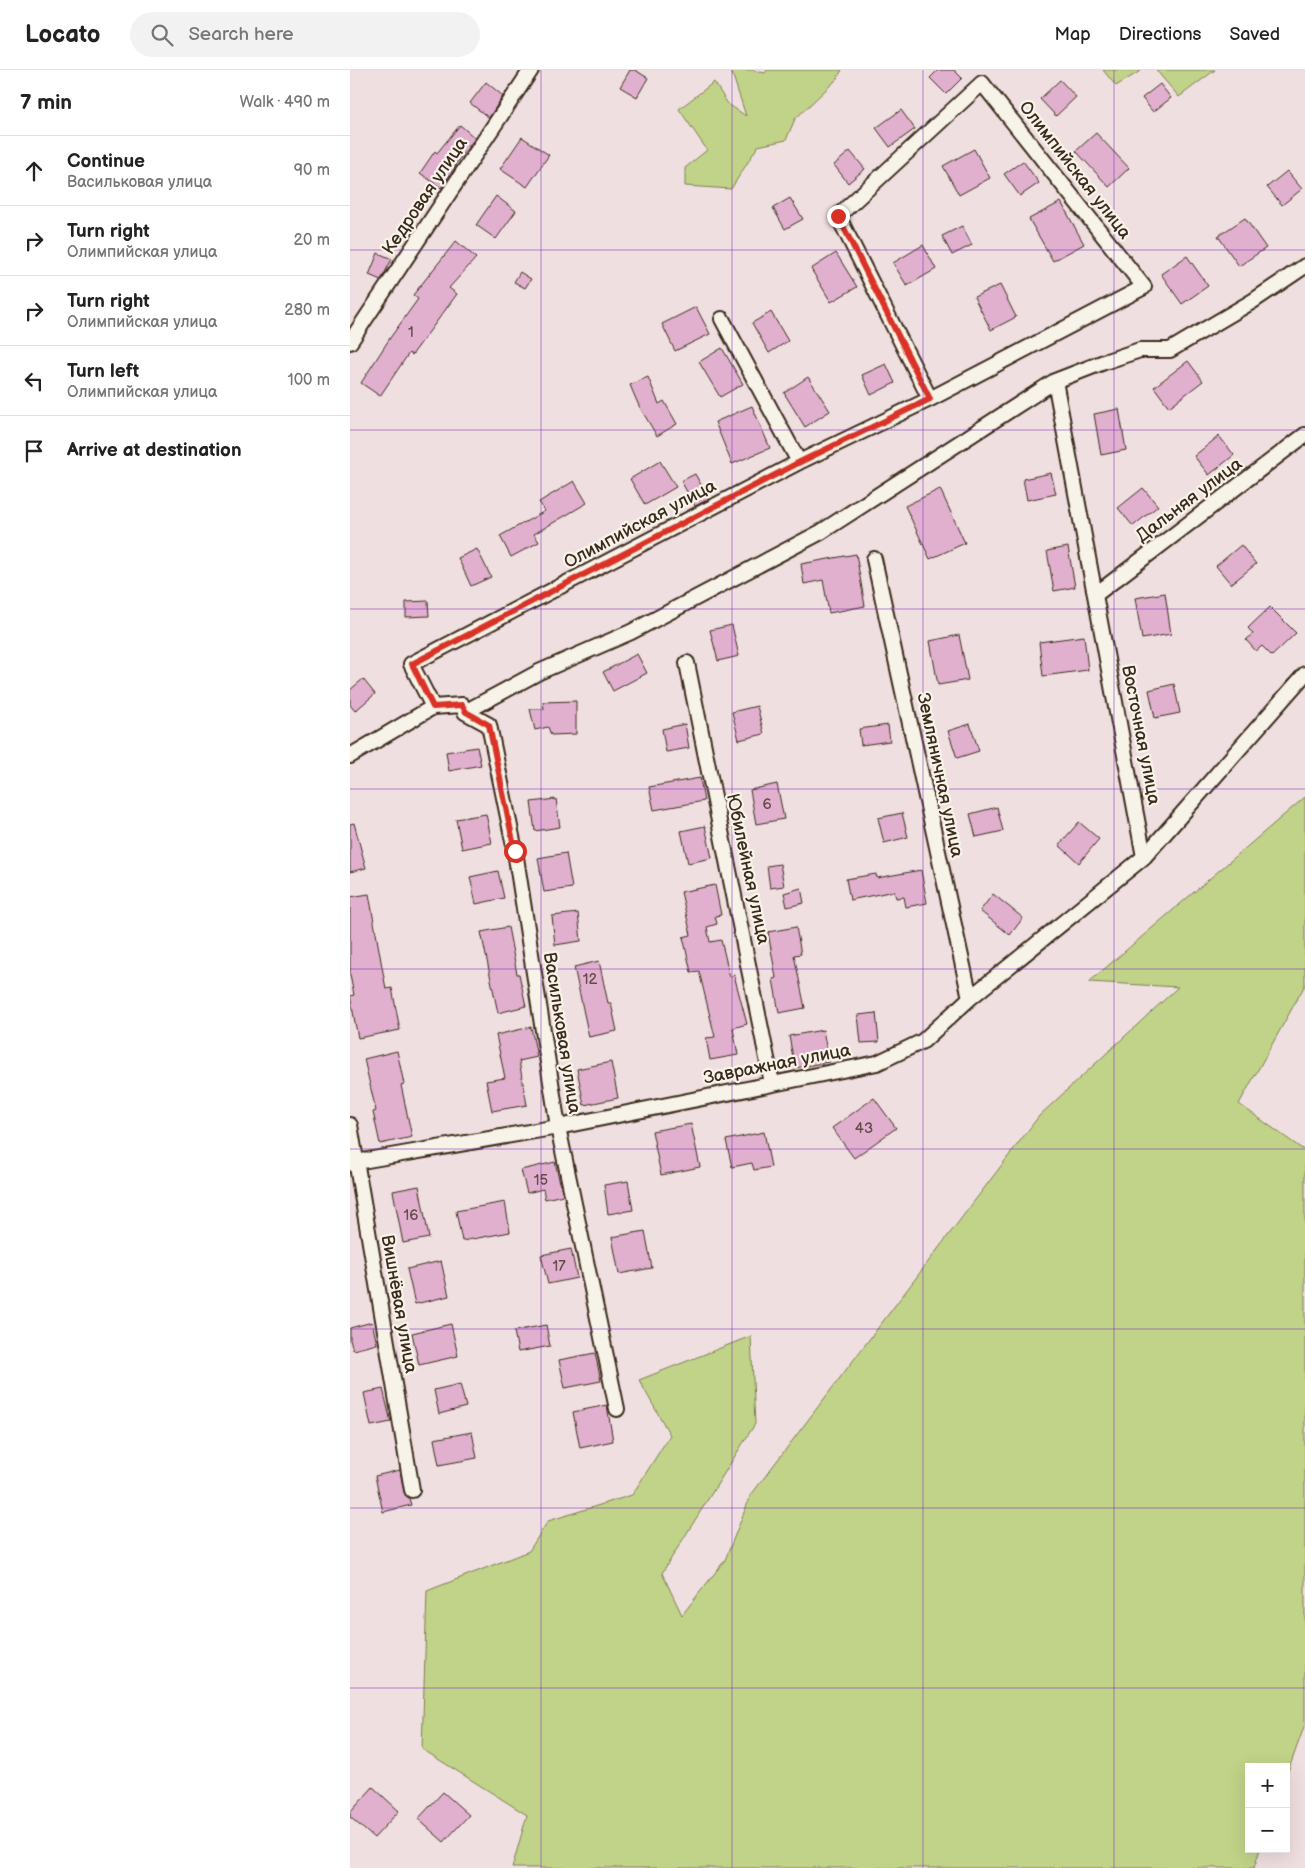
<!DOCTYPE html>
<meta charset="utf-8">
<style>
:root{--surface:#fff;--page:#f2f2f2;--text:#222;--muted:#767676;--line:#e0e0e0}
body{margin:0;font-family:"Balsamiq Sans",sans-serif;background:var(--page);color:var(--text)}
.controls{position:absolute;right:15px;bottom:15px;display:grid;overflow:hidden;border-radius:0px;box-shadow:0 5px 20px #0002}
.controls button{width:45px;height:45px;display:grid;place-items:center;padding:0;border:0;border-bottom:1px solid var(--line);background:var(--surface);color:var(--text);font:25px sans-serif}
.stop{position:absolute;width:15px;height:15px;margin:-11px;border:4px solid #d93025;border-radius:50%;background:#fff}
.stop.end{background:#d93025;border-color:#fff;box-shadow:0 1px 5px #0008}
.list{margin:0;padding:0;list-style:none}
h2{display:flex;justify-content:space-between;align-items:center;height:65px;margin:0;padding:0 20px;font-size:21px}
h2 small{font-size:16px;font-weight:400;color:var(--muted)}
.list li{display:grid;grid-template-columns:32px 1fr auto;gap:15px;align-items:center;box-sizing:border-box;height:70px;padding:0 20px;border-top:1px solid var(--line)}
.list b{display:block;font-size:19px;white-space:nowrap}
.list p{margin:0;font-size:16px;white-space:nowrap;color:var(--muted)}
.list em{font-size:16px;font-style:normal;color:var(--muted)}
.icon{flex:none;width:28px;height:28px;fill:none;stroke:currentColor;stroke-width:2;stroke-linecap:round;stroke-linejoin:round}
.map{position:relative;flex:none;width:955px;height:1798px;overflow:hidden}
header{display:flex;align-items:center;gap:30px;box-sizing:border-box;height:70px;padding:0 25px;background:var(--surface);border-bottom:1px solid var(--line)}
header strong{font-size:24px}
nav{display:flex;gap:28px;margin-inline-start:auto;font-size:18px}
.search{width:350px;height:45px;background:var(--page);display:flex;align-items:center;gap:12px;box-sizing:border-box;padding:0 18px;border-radius:28px;color:var(--muted);font-size:19px}
main{display:flex}
aside{flex:1;background:var(--surface)}
.map>svg:first-child{display:block}
</style>
<header>
<strong>Locato</strong>
<div class="search"><svg class="icon" aria-label="search" viewBox="0 0 24 24"><circle cx="10" cy="10" r="6"/><path d="M15 15l6 6"/></svg>Search here</div>
<nav><a>Map</a><a>Directions</a><a>Saved</a></nav>
</header>
<main>
<aside>
<h2>7 min<small>Walk · 490 m</small></h2>
<ul class="list">
<li><svg class="icon" aria-label="ahead" viewBox="0 0 24 24"><path d="M12 20V5M6 11l6-6 6 6"/></svg><div><b>Continue</b><p>Васильковая улица</p></div><em>90 m</em></li>
<li><svg class="icon" aria-label="right" viewBox="0 0 24 24"><path d="M7 20v-9h11M14 6l5 5-5 5"/></svg><div><b>Turn right</b><p>Олимпийская улица</p></div><em>20 m</em></li>
<li><svg class="icon" aria-label="right" viewBox="0 0 24 24"><path d="M7 20v-9h11M14 6l5 5-5 5"/></svg><div><b>Turn right</b><p>Олимпийская улица</p></div><em>280 m</em></li>
<li><svg class="icon" aria-label="left" viewBox="0 0 24 24"><path d="M17 20v-9H6M10 6l-5 5 5 5"/></svg><div><b>Turn left</b><p>Олимпийская улица</p></div><em>100 m</em></li>
<li><svg class="icon" aria-label="arrive" viewBox="0 0 24 24"><path d="M6 21V4h12l-3 4 3 4H6"/></svg><div><b>Arrive at destination</b></div></li>
</ul>
</aside>
<div class="map">
<svg width="955" height="1798" viewBox="0 0 955 1798">
<rect width="100%" height="100%" fill="#f0dfe0"/>
<filter id="ink" filterUnits="userSpaceOnUse"><feTurbulence type="fractalNoise" baseFrequency=".02" numOctaves="2"/><feDisplacementMap in="SourceGraphic" scale="10" xChannelSelector="R" yChannelSelector="G"/><feConvolveMatrix kernelMatrix="1 2 1 2 8 2 1 2 1" color-interpolation-filters="sRGB"/></filter>
<g filter="url(#ink)">
<path fill="#c0d388" stroke="#7e7e53" d="M 381,0 L 402,0 L 415,3 L 417,0 L 492,0 L 486,10 L 445,49 L 436,70 L 408,76 L 381,119 L 335,116 L 335,98 L 357,80 L 329,39 L 364,12 L 378,34 L 396,46 Z
M 753,0 L 792,0 L 766,16 Z
M 806,0 L 865,0 L 829,27 Z
M 955,727 L 955,915 L 889,1034 L 955,1081 L 955,1654 L 936,1707 L 936,1697 L 899,1697 L 899,1779 L 910,1779 L 904,1798 L 162,1798 L 177,1745 L 72,1679 L 77,1521 L 179,1481 L 198,1451 L 282,1425 L 320,1365 L 289,1310 L 401,1266 L 405,1354 L 312,1503 L 332,1545 L 375,1490 L 401,1425 L 689,1046 L 828,917 L 739,912 Z"/>
<path fill="#e1b0cf" stroke="#3b2a1e" d="M 280,0 L 285,0 L 298,8 L 287,27 L 270,17 Z
M 588,0 L 604,0 L 612,8 L 596,24 L 580,8 Z
M 710,10 L 726,27 L 706,46 L 690,29 Z
M 136,12 L 153,26 L 139,48 L 120,33 Z
M 810,14 L 821,28 L 803,42 L 792,28 Z
M 551,40 L 565,59 L 540,77 L 526,58 Z
M 110,55 L 125,68 L 105,95 L 106,96 L 91,118 L 70,103 L 85,81 L 87,83 Z
M 746,63 L 779,98 L 759,117 L 726,81 Z
M 172,67 L 199,85 L 177,117 L 150,99 Z
M 624,79 L 640,108 L 609,125 L 593,96 Z
M 500,81 L 515,99 L 498,113 L 484,95 Z
M 673,91 L 689,113 L 670,126 L 654,104 Z
M 937,101 L 952,119 L 932,135 L 917,117 Z
M 146,126 L 166,141 L 146,169 L 126,155 Z
M 440,128 L 453,149 L 435,159 L 423,138 Z
M 711,132 L 734,174 L 703,191 L 679,149 Z
M 895,148 L 916,178 L 889,196 L 868,166 Z
M 612,156 L 622,175 L 602,185 L 592,166 Z
M 106,171 L 126,188 L 99,218 L 107,224 L 62,285 L 59,283 L 30,326 L 11,313 L 40,268 L 68,229 L 63,225 Z
M 573,175 L 586,199 L 557,216 L 543,193 Z
M 28,183 L 42,189 L 31,210 L 19,205 Z
M 486,183 L 507,217 L 481,232 L 461,199 Z
M 837,186 L 858,216 L 832,234 L 811,204 Z
M 170,202 L 181,209 L 175,218 L 164,212 Z
M 650,215 L 666,247 L 641,260 L 624,227 Z
M 346,237 L 360,264 L 325,281 L 312,254 Z
M 421,242 L 438,271 L 419,283 L 402,253 Z
M 372,278 L 393,314 L 370,327 L 349,292 Z
M 838,291 L 853,311 L 819,337 L 804,317 Z
M 536,294 L 545,313 L 521,325 L 512,305 Z
M 298,307 L 309,334 L 314,331 L 327,354 L 307,366 L 289,336 L 280,315 Z
M 458,307 L 480,341 L 455,357 L 434,323 Z
M 402,336 L 420,378 L 382,394 L 365,352 Z
M 769,339 L 776,380 L 751,385 L 744,344 Z
M 869,366 L 884,385 L 859,405 L 844,386 Z
M 310,391 L 326,417 L 295,435 L 280,409 Z
M 701,403 L 706,424 L 677,430 L 673,409 Z
M 345,404 L 359,429 L 345,436 L 331,411 Z
M 224,411 L 237,433 L 184,464 L 189,472 L 161,487 L 150,466 L 195,441 L 189,432 Z
M 793,418 L 808,436 L 783,456 L 768,438 Z
M 590,419 L 615,473 L 580,489 L 555,436 Z
M 891,475 L 906,494 L 881,514 L 866,496 Z
M 718,477 L 725,517 L 704,521 L 697,481 Z
M 127,479 L 141,507 L 121,516 L 108,488 Z
M 506,484 L 515,536 L 479,543 L 473,510 L 454,514 L 451,494 Z
M 815,523 L 821,564 L 792,569 L 785,528 Z
M 78,531 L 79,546 L 56,547 L 56,532 Z
M 920,537 L 946,563 L 922,586 L 912,576 L 906,581 L 896,570 L 903,564 L 898,558 Z
M 382,555 L 389,586 L 368,591 L 360,560 Z
M 609,565 L 618,610 L 588,615 L 580,571 Z
M 734,566 L 738,600 L 693,606 L 689,572 Z
M 287,584 L 297,603 L 263,621 L 253,602 Z
M 13,609 L 25,624 L 5,641 L 0,635 L 0,620 Z
M 824,614 L 830,643 L 805,648 L 799,620 Z
M 226,631 L 226,664 L 201,665 L 198,657 L 185,660 L 180,639 L 194,639 L 193,632 Z
M 407,636 L 414,664 L 389,670 L 382,642 Z
M 335,654 L 339,678 L 316,682 L 312,659 Z
M 620,654 L 629,681 L 607,688 L 598,661 Z
M 538,655 L 540,671 L 511,675 L 509,659 Z
M 127,677 L 131,695 L 99,701 L 96,682 Z
M 350,708 L 354,731 L 304,740 L 299,717 Z
M 427,714 L 434,749 L 406,754 L 400,720 Z
M 206,729 L 210,757 L 185,761 L 181,732 Z
M 647,737 L 653,761 L 626,767 L 620,744 Z
M 552,743 L 558,767 L 534,773 L 528,748 Z
M 136,744 L 142,773 L 112,779 L 106,749 Z
M 729,752 L 749,769 L 729,793 L 709,775 Z
M 4,753 L 16,798 L 0,802 L 0,754 Z
M 355,756 L 362,788 L 338,793 L 331,761 Z
M 216,783 L 222,818 L 194,822 L 188,788 Z
M 430,794 L 434,816 L 420,818 L 417,796 Z
M 571,800 L 577,833 L 556,837 L 554,827 L 546,828 L 544,821 L 500,830 L 496,809 L 526,804 L 527,808 Z
M 148,801 L 154,828 L 126,834 L 120,807 Z
M 365,815 L 371,845 L 365,846 L 367,854 L 357,857 L 360,872 L 371,870 L 380,907 L 384,905 L 397,954 L 383,958 L 388,985 L 360,990 L 356,968 L 365,967 L 349,901 L 341,902 L 333,867 L 341,865 L 331,822 Z
M 451,818 L 454,833 L 437,837 L 434,823 Z
M 19,824 L 36,919 L 42,918 L 50,960 L 8,968 L 0,926 L 4,925 L 0,905 L 0,827 Z
M 643,824 L 673,848 L 660,865 L 630,841 Z
M 228,843 L 231,871 L 205,875 L 202,846 Z
M 158,857 L 167,904 L 169,904 L 176,936 L 148,943 L 131,862 Z
M 446,857 L 451,884 L 444,885 L 455,938 L 429,943 L 423,909 L 426,908 L 418,862 Z
M 249,891 L 258,933 L 261,933 L 267,961 L 239,967 L 224,897 Z
M 526,943 L 529,972 L 511,973 L 508,945 Z
M 181,957 L 187,987 L 169,991 L 177,1035 L 142,1041 L 136,1011 L 155,1008 L 146,965 Z
M 473,960 L 479,992 L 445,998 L 439,966 Z
M 47,981 L 54,1014 L 51,1015 L 62,1067 L 30,1074 L 23,1042 L 26,1041 L 14,989 Z
M 261,992 L 268,1028 L 234,1035 L 227,999 Z
M 524,1028 L 546,1058 L 504,1088 L 482,1058 Z
M 341,1054 L 350,1097 L 311,1105 L 302,1061 Z
M 414,1062 L 421,1097 L 404,1100 L 402,1093 L 382,1097 L 376,1070 Z
M 205,1092 L 213,1125 L 195,1129 L 193,1119 L 177,1123 L 171,1100 Z
M 278,1111 L 283,1140 L 258,1144 L 254,1115 Z
M 69,1116 L 79,1168 L 53,1173 L 43,1121 Z
M 155,1132 L 160,1162 L 112,1171 L 106,1141 Z
M 295,1161 L 302,1198 L 269,1204 L 262,1167 Z
M 221,1179 L 227,1208 L 198,1214 L 191,1185 Z
M 91,1191 L 99,1226 L 65,1234 L 57,1199 Z
M 22,1252 L 27,1274 L 3,1280 L 0,1270 L 0,1258 Z
M 101,1254 L 108,1286 L 69,1295 L 62,1263 Z
M 196,1255 L 200,1276 L 168,1282 L 164,1261 Z
M 245,1283 L 251,1311 L 215,1318 L 209,1290 Z
M 110,1314 L 116,1337 L 89,1344 L 84,1320 Z
M 33,1319 L 41,1352 L 21,1356 L 14,1323 Z
M 257,1335 L 263,1371 L 230,1378 L 223,1342 Z
M 122,1362 L 127,1388 L 89,1395 L 84,1369 Z
M 50,1400 L 54,1422 L 59,1428 L 61,1435 L 33,1442 L 25,1406 Z
M 23,1717 L 49,1741 L 24,1768 L 0,1747 L 0,1743 Z
M 93,1722 L 119,1745 L 94,1772 L 68,1749 Z"/>
<g fill="none" stroke-linecap="round" stroke-linejoin="round">
<g stroke="#3b2a1e" stroke-width="18">
<path id="minor" d="M 372,249 L 449,392
M 0,272 L 181,0
M 705,311 L 794,787
M 524,489 L 620,928
M 745,525 L 955,365
M 337,593 L 422,1013
M 83,637 L 61,594 L 449,392 L 580,329 L 488,146 L 632,13 L 794,217 L 580,329
M 115,642 L 189,602 L 281,562 L 471,462 L 705,311 L 754,292 L 790,280 L 820,280 L 903,231 L 955,196
M 0,686 L 83,637 L 112,635 L 115,642 L 139,655 L 165,781 L 208,1057 L 267,1339
M 0,1055 L 62,1420
M 0,1093 L 208,1057 L 527,993 L 573,971 L 620,928 L 794,787 L 955,604"/>
</g>
<use href="#minor" stroke="#f7f3e8" stroke-width="14"/>
</g>
</g>
<g fill="none" stroke-linecap="round" stroke-linejoin="round" filter="url(#ink)">
<path stroke="#d93025" stroke-width="6" d="M 165,781 L 139,655 L 116,642 L 112,635 L 83,637 L 62,594 L 450,392 L 580,329 L 488,146"/>
</g>
<path fill="none" stroke="#7b2cbf" stroke-width="1" stroke-opacity="0.55" d="M 191,0 L 191,1798M 382,0 L 382,1798M 573,0 L 573,1798M 764,0 L 764,1798M 0,180 L 955,180M 0,360 L 955,360M 0,539 L 955,539M 0,719 L 955,719M 0,899 L 955,899M 0,1079 L 955,1079M 0,1259 L 955,1259M 0,1438 L 955,1438M 0,1618 L 955,1618"/>
<g text-anchor="middle" dominant-baseline="central" stroke-width="4.5" stroke-linejoin="round" paint-order="stroke">
<g font-size="15" fill="#644c4a">
<text x="61" y="262">1</text>
<text x="417" y="734">6</text>
<text x="240" y="909">12</text>
<text x="514" y="1058">43</text>
<text x="191" y="1110">15</text>
<text x="61" y="1145">16</text>
<text x="209" y="1196">17</text>
</g>
<g font-size="18" fill="#3b2a1e" stroke="#f7f3e8">
<text transform="translate(725 100) rotate(52)">Олимпийская улица</text>
<text transform="translate(75 126) rotate(-56)">Кедровая улица</text>
<text transform="translate(839 430) rotate(-37)">Дальняя улица</text>
<text transform="translate(290 454) rotate(-28)">Олимпийская улица</text>
<text transform="translate(791 665) rotate(79)">Восточная улица</text>
<text transform="translate(590 705) rotate(78)">Земляничная улица</text>
<text transform="translate(398 799) rotate(78)">Юбилейная улица</text>
<text transform="translate(212 963) rotate(81)">Васильковая улица</text>
<text transform="translate(427 994) rotate(-11)">Завражная улица</text>
<text transform="translate(49 1234) rotate(80)">Вишнёвая улица</text>
</g>
</g>
</svg>
<div class="controls">
<button>+</button>
<button>−</button>
</div>
<div class="stop" style="left:165px;top:781px"></div>
<div class="stop end" style="left:488px;top:146px"></div>
</div>
</main>
